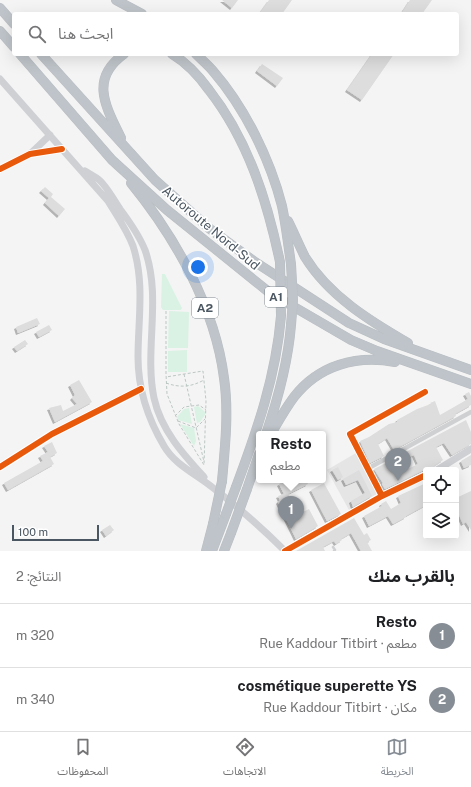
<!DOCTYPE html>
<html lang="ar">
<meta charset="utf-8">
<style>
:root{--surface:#fff;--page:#f2f2f2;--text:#202124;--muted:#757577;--line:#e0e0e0;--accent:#868d94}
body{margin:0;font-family:"Public Sans","Noto Sans Arabic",sans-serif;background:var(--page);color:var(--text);direction:rtl}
.controls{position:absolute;right:12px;bottom:12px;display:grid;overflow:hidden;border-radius:4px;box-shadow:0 4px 16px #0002}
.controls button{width:36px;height:36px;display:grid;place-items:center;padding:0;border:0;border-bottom:1px solid var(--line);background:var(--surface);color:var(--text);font:20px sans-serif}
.scale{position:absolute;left:12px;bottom:10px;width:87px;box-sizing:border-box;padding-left:4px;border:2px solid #4a5661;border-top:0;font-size:11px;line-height:14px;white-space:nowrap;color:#4a5661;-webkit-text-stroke:3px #fff;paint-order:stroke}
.you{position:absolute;left:198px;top:267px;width:14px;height:14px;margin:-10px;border:3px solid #fff;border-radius:50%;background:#1a73e8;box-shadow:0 0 0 6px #1a73e833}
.badge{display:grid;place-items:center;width:26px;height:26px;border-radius:50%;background:var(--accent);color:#fff;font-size:13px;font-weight:700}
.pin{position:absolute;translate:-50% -33px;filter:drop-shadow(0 1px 2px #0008)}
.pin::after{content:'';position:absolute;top:21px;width:14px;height:12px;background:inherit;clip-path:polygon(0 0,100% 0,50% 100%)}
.popup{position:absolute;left:256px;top:431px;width:70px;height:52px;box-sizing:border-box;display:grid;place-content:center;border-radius:4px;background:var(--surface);filter:drop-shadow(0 1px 3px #0005);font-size:13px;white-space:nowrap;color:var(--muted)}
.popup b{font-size:15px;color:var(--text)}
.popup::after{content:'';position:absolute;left:50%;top:100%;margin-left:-8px;border:8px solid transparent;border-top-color:var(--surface)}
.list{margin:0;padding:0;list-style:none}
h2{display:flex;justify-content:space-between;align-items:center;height:52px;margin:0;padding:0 16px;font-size:17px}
h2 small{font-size:13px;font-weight:400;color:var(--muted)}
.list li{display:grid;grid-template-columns:26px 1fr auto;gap:12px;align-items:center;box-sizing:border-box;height:64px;padding:0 16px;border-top:1px solid var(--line)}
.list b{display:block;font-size:15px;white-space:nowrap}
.list p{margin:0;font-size:13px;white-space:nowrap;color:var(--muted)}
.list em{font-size:13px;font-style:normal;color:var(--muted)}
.icon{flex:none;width:22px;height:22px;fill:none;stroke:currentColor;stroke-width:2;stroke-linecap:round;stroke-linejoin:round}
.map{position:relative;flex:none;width:471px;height:551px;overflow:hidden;direction:ltr}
.search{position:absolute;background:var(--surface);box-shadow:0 4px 16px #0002;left:12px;right:12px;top:12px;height:44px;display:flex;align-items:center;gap:10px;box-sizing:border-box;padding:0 14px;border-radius:4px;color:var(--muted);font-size:15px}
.sheet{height:180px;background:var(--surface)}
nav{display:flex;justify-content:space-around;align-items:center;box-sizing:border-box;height:56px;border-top:1px solid var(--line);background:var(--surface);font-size:11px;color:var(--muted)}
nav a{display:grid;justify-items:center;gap:2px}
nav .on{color:var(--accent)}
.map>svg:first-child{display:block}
</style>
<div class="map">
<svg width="471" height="551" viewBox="0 0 471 551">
<defs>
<filter id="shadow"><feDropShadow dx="-2" dy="2" stdDeviation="0" flood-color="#0004"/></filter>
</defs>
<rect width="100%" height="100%" fill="#f4f4f4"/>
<path fill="#e6e5e6" d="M 356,453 L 377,494 L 349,510 L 327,470 Z"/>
<path fill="#d9f2e3" d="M 162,274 L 165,274 L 182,308 L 181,310 L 163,310 L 161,307 Z
M 169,311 L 189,312 L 188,348 L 168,348 Z
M 187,350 L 187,372 L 168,372 L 168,351 Z
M 198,406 L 205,412 L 205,415 L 200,422 L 197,423 L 194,407 Z
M 189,408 L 192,424 L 178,420 L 177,417 L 184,409 Z
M 180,424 L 194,428 L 196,441 L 194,446 Z"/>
<path fill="#ddddde" filter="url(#shadow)" d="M 222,0 L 238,0 L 232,8 Z
M 269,0 L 292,0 L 282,14 L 259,14 Z
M 410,0 L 432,0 L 422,14 L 401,14 Z
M 372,54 L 394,54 L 362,100 L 347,90 Z
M 262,64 L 283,78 L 277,86 L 257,71 Z
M 45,187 L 53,194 L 51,197 L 65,209 L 59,216 L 45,203 L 49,198 L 41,191 Z
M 37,318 L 40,324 L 18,333 L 16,327 Z
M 49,325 L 52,330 L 39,337 L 36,332 Z
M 25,340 L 28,344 L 17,351 L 14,347 Z
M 79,380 L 92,402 L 55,422 L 49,408 L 61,405 L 63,411 L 77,404 L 72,398 L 75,395 L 70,385 Z
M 469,392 L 471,396 L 471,405 L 455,414 L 456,416 L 394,450 L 387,438 L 378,444 L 384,456 L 370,463 L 360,441 L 369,437 L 389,424 L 397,422 L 397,420 L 417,409 L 431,404 L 430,403 L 435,401 L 440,415 L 468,399 L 465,394 Z
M 466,420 L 471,432 L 471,444 L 452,455 L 444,443 L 436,447 L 443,460 L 434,466 L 432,470 L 424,470 L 385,489 L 382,484 L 383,483 L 374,469 L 392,460 L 400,473 L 418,464 L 414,455 L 405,459 L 402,454 Z
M 52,442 L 57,453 L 50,457 L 54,464 L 8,490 L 4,483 L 43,461 L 40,456 L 48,452 L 44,446 Z
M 471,455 L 471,465 L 464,468 L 461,461 Z
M 338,467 L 343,477 L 338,480 L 332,470 Z
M 359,470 L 372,496 L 353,507 L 351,501 L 365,493 L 358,480 L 346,485 L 343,479 Z
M 287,480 L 306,480 L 308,484 L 288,494 L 299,514 L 309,509 L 318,526 L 296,539 L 278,502 L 280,500 L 278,496 L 284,494 L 279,484 Z
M 324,483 L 341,514 L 327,521 L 311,490 Z
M 426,483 L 426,505 L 406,516 L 406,517 L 393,524 L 388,516 L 369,526 L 364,516 L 382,506 L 381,504 L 386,501 L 391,509 L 401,503 L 398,496 Z
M 471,491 L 471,530 L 466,522 L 463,524 L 456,508 L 456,498 Z
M 354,518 L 364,535 L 367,533 L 371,540 L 367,542 L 372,551 L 361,551 L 351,533 L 341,539 L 342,540 L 336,544 L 334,541 L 323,547 L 325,551 L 296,551 Z
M 110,525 L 114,530 L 106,536 L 102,530 Z"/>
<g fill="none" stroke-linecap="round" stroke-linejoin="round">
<g stroke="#b9bec3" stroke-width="10">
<path id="highway" d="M 116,0 L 142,14
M 0,8 L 14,24
M 0,31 L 14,47
M 20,54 L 112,160 L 167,210 L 270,293 L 351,340 L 377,351 L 471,384
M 41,54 L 155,180 L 210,229 L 255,262 L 349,323 L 384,339 L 471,370
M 172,54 C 187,63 199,76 209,90 C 248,140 267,200 280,262
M 196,54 C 202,60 208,65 213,71 C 245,108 270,159 282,206 C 286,225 288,244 291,264
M 121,138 C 106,107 89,79 124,54
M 131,183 C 175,237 215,307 224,378 C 229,412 225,447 222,481
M 288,221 C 294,233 299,245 305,257 C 329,296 370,321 408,343
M 266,434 C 278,399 288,362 291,325
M 271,434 C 278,422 285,409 294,397 C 319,365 356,355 395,362
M 236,487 C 257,431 276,376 281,316
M 247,489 L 259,454
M 206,551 L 213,524
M 212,551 L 226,514
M 224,551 L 231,533"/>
</g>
<path stroke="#bcc7c4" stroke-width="1" stroke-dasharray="3 2" stroke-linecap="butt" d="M 166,311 L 166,374 L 167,394 L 179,424 L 204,465 L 206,401 L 203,371 L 166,377
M 184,374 L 204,462
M 166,383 C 180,388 191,387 204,380
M 175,416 L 184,407 L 199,405 L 206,410
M 178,421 L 196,428 L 205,419"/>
<path stroke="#ced0d2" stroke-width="2.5" d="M 333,547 L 335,550 L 334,551"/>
<path stroke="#ced0d2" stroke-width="4.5" d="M 0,467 L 52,434 L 141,389
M 367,469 L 471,412
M 382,496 L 350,434 L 425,392"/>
<path stroke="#ced0d4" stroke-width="7" d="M 0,79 L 108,201 C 117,216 127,230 133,246 C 145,283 138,320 138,357 C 138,389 148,419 164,446 C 175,465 196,474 212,487 C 238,507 262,528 285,551
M 30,154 L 50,135
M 0,169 L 30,154 L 62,149
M 85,171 C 90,174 94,176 98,179 C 106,185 114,200 120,209 C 129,221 139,235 145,250 C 162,298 144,350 154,398 C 161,430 183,454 204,477
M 437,470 L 471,449
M 285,551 L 382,496 L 426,475"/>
<use href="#highway" stroke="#bec4c9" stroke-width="9"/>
<g stroke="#b9bec3" stroke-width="10" stroke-linecap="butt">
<path id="highway-bridge" d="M 280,262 L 281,316
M 291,264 L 293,300 L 291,325
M 226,514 L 236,487
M 213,524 L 222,481
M 231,533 L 247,489"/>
</g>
<use href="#highway-bridge" stroke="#bec4c9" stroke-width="9"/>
<g stroke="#fff" stroke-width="8">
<path id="cycleway" d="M 0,169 L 30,154 L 62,149
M 0,467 L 52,434 L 141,389
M 382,496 L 350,434 L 425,392
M 285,551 L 382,496 L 426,475"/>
</g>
<use href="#cycleway" stroke="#e8590c" stroke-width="6"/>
</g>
<g text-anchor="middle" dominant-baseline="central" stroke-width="3.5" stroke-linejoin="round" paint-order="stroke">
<g fill="#fff" stroke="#808990" stroke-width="1">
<rect x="265" y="287" width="22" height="20" rx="3"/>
<rect x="192" y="298" width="26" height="20" rx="3"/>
</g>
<g font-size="12" font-weight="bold" fill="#4a5661">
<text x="276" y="297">A1</text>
<text x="205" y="308">A2</text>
</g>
<g font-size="13" fill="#4a5661" stroke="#fff">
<text transform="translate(211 228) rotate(40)">Autoroute Nord-Sud</text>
</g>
</g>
</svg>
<div class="controls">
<button><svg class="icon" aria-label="locate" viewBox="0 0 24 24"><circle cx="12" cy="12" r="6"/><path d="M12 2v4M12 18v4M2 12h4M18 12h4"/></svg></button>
<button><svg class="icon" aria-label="layers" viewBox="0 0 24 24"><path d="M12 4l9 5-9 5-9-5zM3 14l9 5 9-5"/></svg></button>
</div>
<div class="scale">100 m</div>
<div class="you"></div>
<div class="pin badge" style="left:291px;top:529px">1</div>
<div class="popup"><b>Resto</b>مطعم</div>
<div class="pin badge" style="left:398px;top:481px">2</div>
<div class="search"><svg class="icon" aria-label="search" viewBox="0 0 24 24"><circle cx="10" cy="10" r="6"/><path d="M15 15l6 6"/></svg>ابحث هنا</div>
</div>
<section class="sheet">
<h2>بالقرب منك<small>النتائج: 2</small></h2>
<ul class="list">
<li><span class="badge">1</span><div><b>Resto</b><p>مطعم · Rue Kaddour Titbirt</p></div><em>320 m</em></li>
<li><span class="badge">2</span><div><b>cosmétique superette YS</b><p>مكان · Rue Kaddour Titbirt</p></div><em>340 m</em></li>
</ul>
</section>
<nav>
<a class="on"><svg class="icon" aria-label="map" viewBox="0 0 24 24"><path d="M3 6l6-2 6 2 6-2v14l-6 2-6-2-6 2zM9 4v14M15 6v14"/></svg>الخريطة</a>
<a><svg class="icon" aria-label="directions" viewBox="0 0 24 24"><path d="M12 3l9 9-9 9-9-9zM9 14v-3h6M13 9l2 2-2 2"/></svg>الاتجاهات</a>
<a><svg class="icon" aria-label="saved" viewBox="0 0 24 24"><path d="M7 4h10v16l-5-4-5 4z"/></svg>المحفوظات</a>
</nav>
